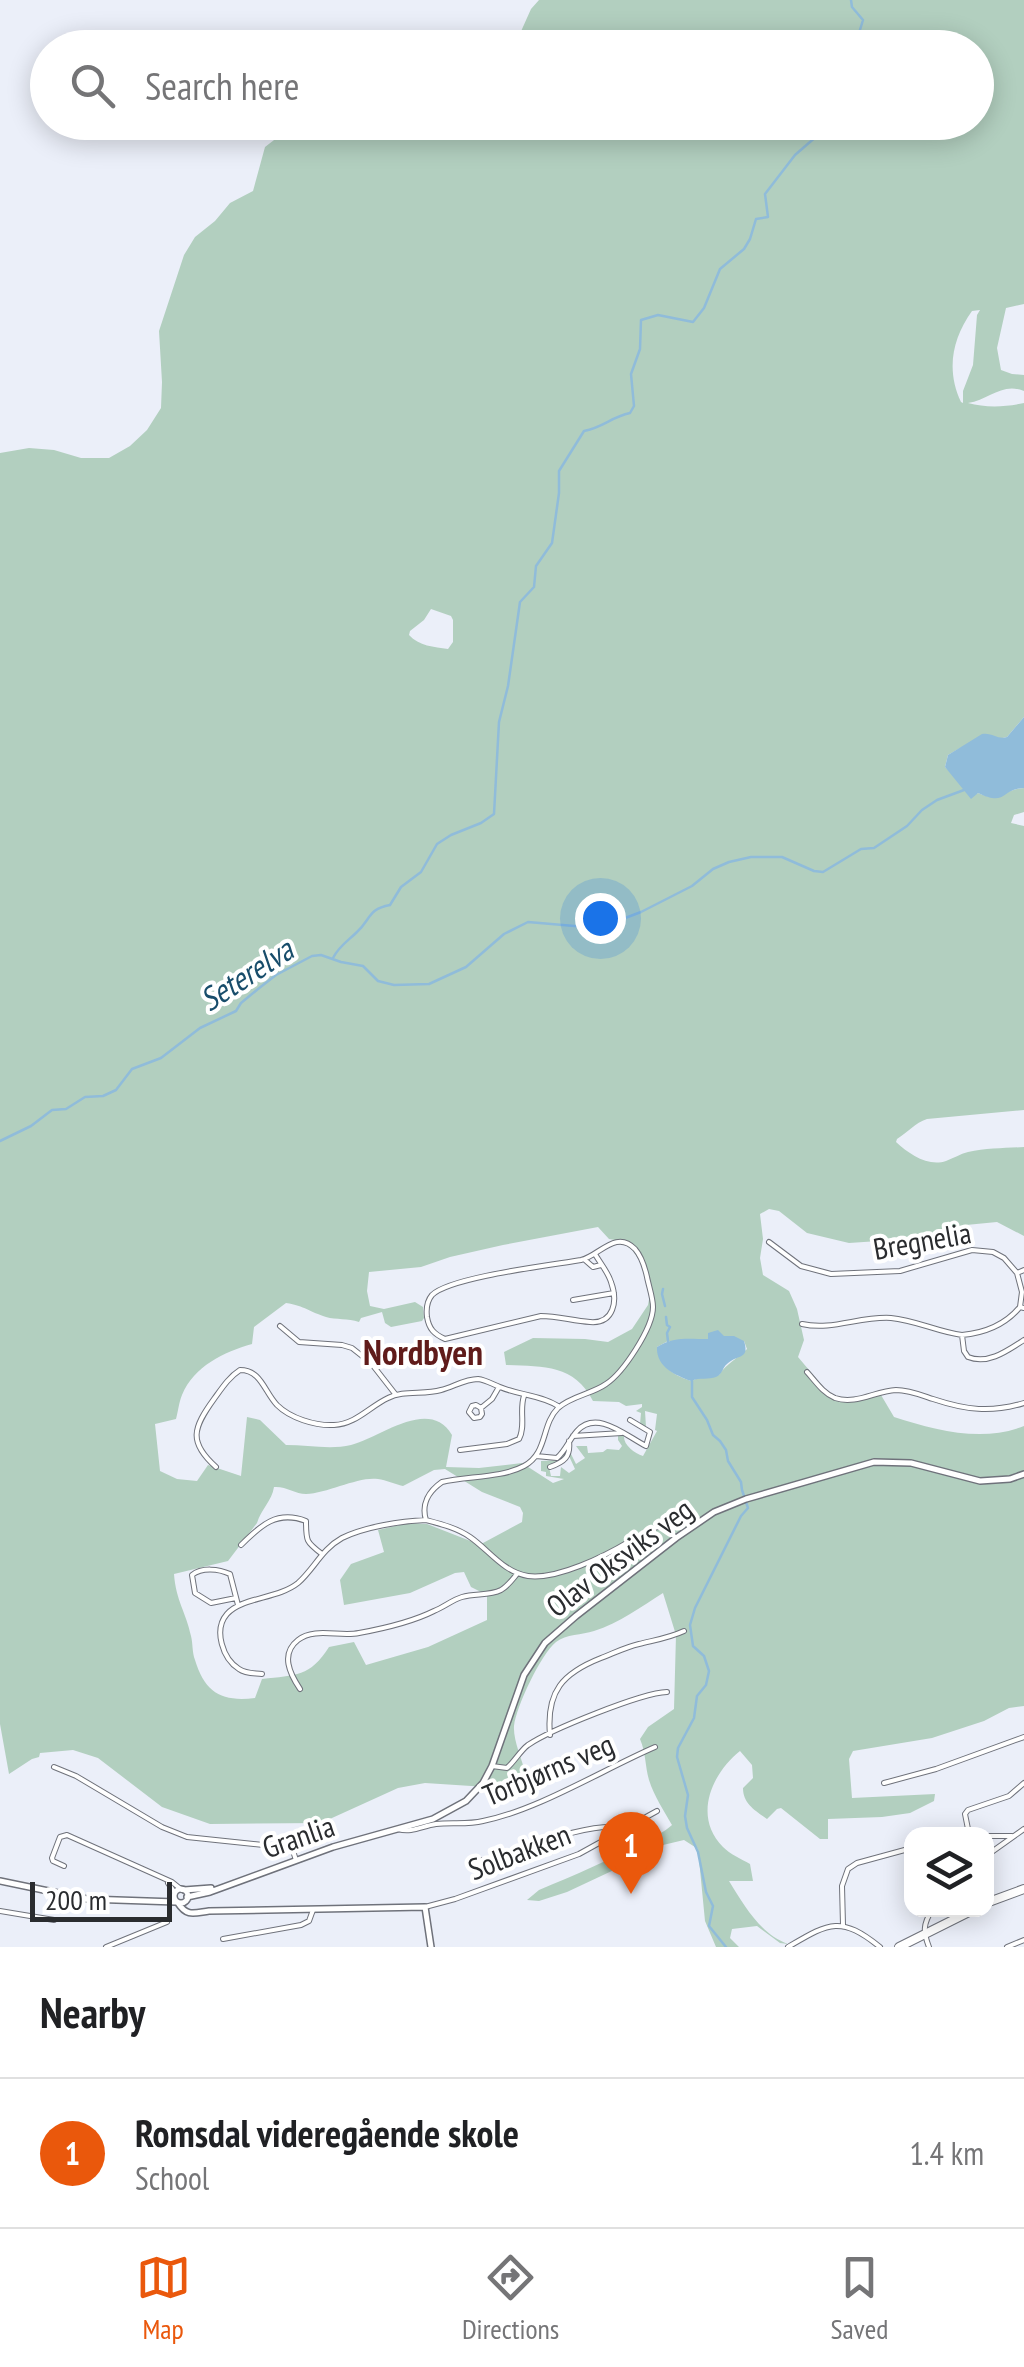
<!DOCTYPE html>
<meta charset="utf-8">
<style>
:root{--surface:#fff;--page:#f2f2f2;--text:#202124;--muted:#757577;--line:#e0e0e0;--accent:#ea580c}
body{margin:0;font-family:"PT Sans Narrow",sans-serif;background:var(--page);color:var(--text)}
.controls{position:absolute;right:30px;bottom:30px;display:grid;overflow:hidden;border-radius:20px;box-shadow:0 5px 25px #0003}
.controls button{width:90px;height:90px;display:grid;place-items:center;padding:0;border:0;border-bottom:2px solid var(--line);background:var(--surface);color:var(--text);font:50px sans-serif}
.scale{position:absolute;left:30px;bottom:25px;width:142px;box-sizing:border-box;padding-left:10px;border:5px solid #2a2c2f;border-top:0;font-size:28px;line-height:35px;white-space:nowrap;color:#2a2c2f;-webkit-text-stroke:8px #fff;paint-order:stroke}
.you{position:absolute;left:600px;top:918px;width:35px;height:35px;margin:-25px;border:8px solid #fff;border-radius:50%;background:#1a73e8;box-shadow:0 0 0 15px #1a73e833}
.badge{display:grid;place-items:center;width:65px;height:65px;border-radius:50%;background:var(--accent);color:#fff;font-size:32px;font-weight:700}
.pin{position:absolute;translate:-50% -82px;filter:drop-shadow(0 2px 5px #0008)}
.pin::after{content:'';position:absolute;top:52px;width:35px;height:30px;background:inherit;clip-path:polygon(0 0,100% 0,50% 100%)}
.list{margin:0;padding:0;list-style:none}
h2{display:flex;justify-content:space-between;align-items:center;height:130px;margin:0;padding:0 40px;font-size:42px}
h2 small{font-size:32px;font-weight:400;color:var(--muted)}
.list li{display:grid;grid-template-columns:65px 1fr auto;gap:30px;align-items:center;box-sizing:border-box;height:150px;padding:0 40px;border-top:2px solid var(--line)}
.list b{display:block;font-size:38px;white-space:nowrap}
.list p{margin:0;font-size:32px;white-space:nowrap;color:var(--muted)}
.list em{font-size:32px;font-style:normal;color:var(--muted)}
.icon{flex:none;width:55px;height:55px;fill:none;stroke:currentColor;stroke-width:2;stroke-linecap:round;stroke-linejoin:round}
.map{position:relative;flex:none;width:1024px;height:1947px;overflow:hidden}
.search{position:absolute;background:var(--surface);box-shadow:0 5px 25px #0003;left:30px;right:30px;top:30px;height:110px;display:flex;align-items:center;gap:25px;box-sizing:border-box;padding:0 35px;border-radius:55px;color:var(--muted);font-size:38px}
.sheet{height:280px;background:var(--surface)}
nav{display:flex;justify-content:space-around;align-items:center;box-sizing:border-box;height:140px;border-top:2px solid var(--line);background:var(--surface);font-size:28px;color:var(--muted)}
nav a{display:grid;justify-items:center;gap:5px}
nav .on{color:var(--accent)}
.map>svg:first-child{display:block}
</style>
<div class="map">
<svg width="1024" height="1947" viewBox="0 0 1024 1947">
<rect width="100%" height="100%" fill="#ebeff9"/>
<path fill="#b2cfbf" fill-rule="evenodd" d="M 539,0 L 1024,0 L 1024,304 L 1006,308 L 997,348 L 1001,370 L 1012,374 L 1024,375 L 1024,391 C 1002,382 989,400 968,403 C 986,408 1006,407 1024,403 L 1024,717 L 1007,737 L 960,748 L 948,755 L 945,767 L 974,795 L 978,793 C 1001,804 1003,789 1024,788 L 1024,812 L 1014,815 L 1011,823 L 1024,826 L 1024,1110 L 927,1119 C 915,1123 908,1132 897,1139 L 896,1142 C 909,1154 928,1167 946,1161 C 954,1158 960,1154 968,1152 C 987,1148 1006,1148 1024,1147 L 1024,1236 L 997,1222 L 966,1225 L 908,1239 L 849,1243 L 807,1233 L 779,1211 L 769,1209 L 760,1214 L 763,1239 L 760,1258 L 763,1275 L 789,1291 L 797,1309 L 804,1340 L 798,1357 L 831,1396 L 850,1401 L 881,1395 L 894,1417 C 935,1430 982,1443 1024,1426 L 1024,1706 L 1009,1708 L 984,1721 L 932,1738 L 853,1751 L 849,1759 L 852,1798 L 935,1794 L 934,1801 L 910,1813 L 882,1817 L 828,1819 L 828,1839 L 820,1839 L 781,1808 L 777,1809 L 767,1819 C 756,1811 743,1804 743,1788 L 753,1778 L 752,1765 L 740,1751 C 711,1774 693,1817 723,1847 C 730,1854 741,1859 750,1864 L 753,1881 L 729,1881 C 744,1905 760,1934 788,1944 L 780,1943 L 757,1926 L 732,1929 L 730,1938 L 739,1947 L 716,1947 L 705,1921 L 698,1849 L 684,1840 L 663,1845 L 642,1861 L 616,1869 L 567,1892 L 539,1901 L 527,1900 L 539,1890 C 575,1875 610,1860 644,1841 C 655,1836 663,1833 672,1825 C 664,1811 654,1796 649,1780 C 645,1766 646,1753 640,1739 L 648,1727 L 674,1709 L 676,1635 L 663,1593 C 641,1607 619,1623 594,1631 C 582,1635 566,1634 556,1642 C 541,1654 516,1707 514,1726 C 513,1740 522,1759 525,1772 L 516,1789 L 425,1783 L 398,1788 L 321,1823 L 210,1824 L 162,1807 L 98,1758 L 73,1750 L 40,1753 L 39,1757 L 32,1759 L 9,1774 L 0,1724 L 0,453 L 29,448 L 54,450 L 81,458 L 109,458 L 130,446 L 147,430 L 161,408 L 162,382 L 159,331 L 184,255 L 195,237 L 215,221 L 230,203 L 253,191 L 265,147 L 296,123 L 976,122 L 976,48 L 514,47 L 531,9 ZM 980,310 L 977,315 L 973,365 L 963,391 L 963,403 L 961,402 C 946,370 952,339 972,311 ZM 431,609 L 451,616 L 453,620 L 453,642 L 448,649 C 434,647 419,646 409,635 L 410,631 L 424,620 ZM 598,1227 L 609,1239 L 621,1241 L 633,1251 L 645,1269 L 650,1294 L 648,1305 L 632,1329 L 608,1342 L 585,1339 L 533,1338 L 504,1352 L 506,1365 C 543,1367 574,1364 593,1401 L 619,1402 L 626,1406 L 642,1404 L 642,1407 L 636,1411 L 641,1413 L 640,1424 L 646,1427 L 645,1411 L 657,1414 L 655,1430 L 657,1431 L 643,1456 C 634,1453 623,1445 624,1435 L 618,1435 L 618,1440 L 622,1446 L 619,1450 L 607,1449 L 603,1452 L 588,1453 L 587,1446 L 576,1446 L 585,1458 L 576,1464 L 570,1452 L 569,1456 L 575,1469 L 569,1473 L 561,1467 L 560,1476 L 551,1476 L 549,1467 L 563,1460 L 568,1447 L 559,1460 L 541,1461 L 541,1471 L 546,1472 L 546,1476 L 564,1479 L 553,1483 L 522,1463 L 479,1468 L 446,1467 L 452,1435 C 429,1397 382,1437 351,1445 C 331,1450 307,1445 286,1445 L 260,1420 L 247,1417 L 241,1476 L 208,1465 L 197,1481 L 177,1479 L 160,1471 L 155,1424 L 176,1419 C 178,1412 179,1402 182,1395 C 194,1366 224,1352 252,1344 L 254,1327 L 286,1303 C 305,1306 310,1312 326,1317 C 336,1320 348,1318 359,1322 L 361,1318 L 382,1312 L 385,1323 L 391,1327 L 422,1321 L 424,1318 L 423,1307 L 415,1302 L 384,1309 L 370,1306 L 367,1291 L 369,1272 L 421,1267 L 450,1257 L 503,1245 ZM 668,1341 L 744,1341 L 747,1349 C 737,1359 727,1363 719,1375 L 701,1377 L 691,1381 C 669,1373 665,1369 657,1347 ZM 445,1469 L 482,1492 L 520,1507 L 523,1513 L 522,1522 L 483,1543 L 473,1542 L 427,1524 L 408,1523 L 378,1530 L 384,1552 L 351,1564 L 340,1580 L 344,1605 L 410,1593 L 455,1573 L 464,1572 L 471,1587 L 487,1595 L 487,1620 L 428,1647 L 366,1665 L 354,1642 L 329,1647 C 310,1677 296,1675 262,1679 L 255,1698 C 222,1702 205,1693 195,1660 C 192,1652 193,1644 191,1636 C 186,1612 176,1601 174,1574 L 228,1561 L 257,1523 C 261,1509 272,1501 274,1487 C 286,1486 295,1494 306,1494 C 328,1493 359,1476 378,1479 C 386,1480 395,1484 403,1486 L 434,1470 Z"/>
<path fill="#90bcda" d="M 1024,717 L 1024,788 C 1000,789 1007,807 978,793 L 971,799 L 945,767 L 948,755 L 982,734 C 992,732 998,740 1007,737 Z
M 718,1330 L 724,1336 L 734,1336 L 744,1341 C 750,1360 737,1354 727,1364 C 722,1368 723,1374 716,1377 C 709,1380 700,1377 691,1381 C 675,1375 656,1367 657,1347 C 674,1336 689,1339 708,1339 L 708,1333 Z"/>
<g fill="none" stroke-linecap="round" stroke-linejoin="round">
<path stroke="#90bcda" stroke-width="2.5" d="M 851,0 L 852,7 L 863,20 L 859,33 L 859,48
M 333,958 C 339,946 348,941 357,932 C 371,919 368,909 390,905 L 401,887 L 421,872 L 437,844 L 451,835 L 481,823 L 494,814 L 499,722 L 508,686 L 520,602 L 534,587 L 536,566 L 552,543 L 559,493 L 559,471 L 584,431 C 604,427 611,417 630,413 L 634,406 L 631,374 L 640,349 L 641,320 L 658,315 L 693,322 L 704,308 L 720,269 L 744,249 L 750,239 L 756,219 L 768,217 L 765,194 L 795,155 L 833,122
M 0,1141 L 31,1126 L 52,1110 L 66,1109 L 85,1097 L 103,1096 L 116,1090 L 132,1069 L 161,1058 L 200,1028 L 236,1011 L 241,1003 L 258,989 L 276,975 L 312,956 L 321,955 L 341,962 L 363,966 L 378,981 L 394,985 L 429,984 L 466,967 L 504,934 L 528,922 L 586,927 L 612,923 L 641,912 L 692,886 L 713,869 L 729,862 L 751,857 L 782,857 L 814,871 L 823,872 L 861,849 L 874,848 L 907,826 L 922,810 L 937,800 L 964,790
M 663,1289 L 662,1294 L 665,1306
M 666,1317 L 667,1325 L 670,1327 L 667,1333 L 668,1341
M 692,1381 L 692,1397 L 707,1420 L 713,1435 L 720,1441 L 726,1450 L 728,1461 L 741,1482 L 742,1490 L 748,1508 L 741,1516 L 695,1608 L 690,1625 L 693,1646 L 704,1656 L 709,1671 L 706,1685 L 697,1696 L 694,1718 L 678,1748 L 677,1757 L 688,1795 L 685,1816 L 687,1828 L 698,1852 L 706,1892 L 713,1906 L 709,1926 L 726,1947"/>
<g stroke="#6f727b" stroke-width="6">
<path id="minor" d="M 769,1242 L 801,1266 L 831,1274 L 900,1271 L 972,1250 L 993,1252 L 1004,1258 L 1017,1273 L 1024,1270
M 595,1254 C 600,1263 608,1272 611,1282 C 618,1301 614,1324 590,1322 C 573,1321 558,1316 541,1316 L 445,1339 C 434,1334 429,1329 427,1317 C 426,1309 427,1301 432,1295 C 450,1277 552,1265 581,1260 C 599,1256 616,1229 635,1249 C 642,1257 645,1268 647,1277 C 649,1287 653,1298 653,1307 C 653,1328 623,1373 606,1384 C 592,1394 571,1396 558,1408 C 541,1425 548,1453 524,1466 C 502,1478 467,1476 442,1482 C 429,1491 421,1504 426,1520 C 441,1524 457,1528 470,1537 C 489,1550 503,1572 528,1576 C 557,1580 605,1556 630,1541 C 643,1535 651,1525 665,1527 L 676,1538
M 585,1260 L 593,1267 L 601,1265
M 1017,1273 L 1022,1292 L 1020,1307 L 1024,1308
M 573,1300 L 614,1293
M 1020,1307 C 1005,1325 984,1333 962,1335 L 964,1351 L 968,1357 C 988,1365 1007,1351 1024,1340
M 802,1324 C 832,1331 860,1316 891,1318 C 915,1320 938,1332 962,1335
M 280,1326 L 299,1342 L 342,1345 L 352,1348 L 371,1363 L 396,1395
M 807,1372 C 816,1382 823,1393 835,1398 C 856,1405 875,1391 896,1390 C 909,1390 921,1395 933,1399 C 966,1410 991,1413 1024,1403
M 481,1408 L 482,1414 L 480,1417 L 474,1418 L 469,1412 L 472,1406 L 476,1405 L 481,1408 L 492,1399 L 499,1387
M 573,1436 L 622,1433
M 460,1450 L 507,1444 L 519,1439 C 526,1426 519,1410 524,1396
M 536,1456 L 557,1458 C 566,1450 569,1440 577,1431 C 597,1409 626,1436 646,1446 L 650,1432 L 630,1420
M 216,1467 C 188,1442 193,1428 214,1399 C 222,1388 229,1377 240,1370 C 261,1370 264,1391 277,1405 C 290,1418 315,1426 334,1425 C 356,1424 369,1407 388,1398 C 403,1390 424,1395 441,1390 C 453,1387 465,1379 478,1379 C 486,1380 492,1384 500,1387 C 518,1395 541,1395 558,1406
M 550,1467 C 564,1462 571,1457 569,1441
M 241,1545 C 261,1525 277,1510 306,1521 C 306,1541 306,1542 322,1554
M 236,1598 L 211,1603 L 195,1593 L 192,1575 C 202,1567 219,1569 230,1574 L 238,1605
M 262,1674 C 254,1673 246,1674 239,1669 C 223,1659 213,1630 227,1614 C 242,1597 278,1599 298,1583 C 314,1569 322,1549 342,1538 C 364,1527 401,1521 426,1520
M 300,1689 C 290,1674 280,1654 298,1640 C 314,1627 340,1637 359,1633 C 381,1629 414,1621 434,1611 C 444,1607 452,1600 462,1597 C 475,1593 489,1596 501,1590 C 508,1586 512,1580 517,1574
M 550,1735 C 546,1691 563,1673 601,1658 C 614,1653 626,1647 639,1644 C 655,1640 669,1638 684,1631
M 492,1766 L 507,1768 C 515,1761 520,1751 528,1745 C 550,1730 641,1693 667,1692
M 54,1767 L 76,1776 L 162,1827 L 187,1837 L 282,1847 L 293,1851 L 296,1860
M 884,1783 L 936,1769 L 1024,1737
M 398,1829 C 412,1833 422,1826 436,1824 C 451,1822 467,1825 483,1821 C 538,1810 602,1770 655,1747
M 969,1834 L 965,1814 L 968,1810 L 1009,1796 L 1024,1783
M 986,1836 L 1012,1836
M 986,1856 L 1024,1829
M 482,1860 L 487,1861 C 522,1850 590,1820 625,1828
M 64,1866 L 53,1861 L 52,1858 L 60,1837 L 67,1835 L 172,1882 L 182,1890
M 168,1883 L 175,1893
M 425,1907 L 455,1899 L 579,1854 L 657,1811
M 0,1911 L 54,1920
M 843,1925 L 842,1886 L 848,1869 L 857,1863 L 912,1848
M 223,1939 L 301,1925 L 309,1921 L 313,1910
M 106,1947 L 167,1922
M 788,1947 C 829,1923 840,1915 880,1947
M 929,1947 C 923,1932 923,1924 932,1910
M 1007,1947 L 1024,1940"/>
</g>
<g stroke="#6f727b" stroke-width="8">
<path id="tertiary" d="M 0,1881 L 87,1899 L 176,1902
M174 1896a7 7 0 1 1 14 0a7 7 0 1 1-14 0Z
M 184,1890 L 211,1888
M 187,1897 L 210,1892 L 333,1847 L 433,1819 L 466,1801 L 483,1783 L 492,1766 L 524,1675 L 545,1643 L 576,1616 L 676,1538 L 714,1512 L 746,1499 L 874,1462 L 911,1463 L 980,1481 L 1010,1479 L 1024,1474
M 178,1903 C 187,1917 194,1913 209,1911 L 425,1907 L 431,1947"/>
</g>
<g stroke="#6f727b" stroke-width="10">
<path id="primary" d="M 986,1903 L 1024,1889
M 899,1947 L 973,1910"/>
</g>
<use href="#minor" stroke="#fff" stroke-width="4"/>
<use href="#tertiary" stroke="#fff" stroke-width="5"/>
<use href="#primary" stroke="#fff" stroke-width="8"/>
</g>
<g text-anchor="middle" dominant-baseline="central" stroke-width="8" stroke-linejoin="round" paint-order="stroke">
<g font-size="30" fill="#2a2c2f" stroke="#fff">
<text transform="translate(922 1240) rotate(-10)">Bregnelia</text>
<text transform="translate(619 1557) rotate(-37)">Olav Oksviks veg</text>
<text transform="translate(548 1769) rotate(-23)">Torbjørns veg</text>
<text transform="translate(298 1836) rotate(-19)">Granlia</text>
<text transform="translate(519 1851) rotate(-21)">Solbakken</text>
</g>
<g font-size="32" font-style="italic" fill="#184d6b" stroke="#fff">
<text transform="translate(246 974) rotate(-33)">Seterelva</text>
</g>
<g font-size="35" font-weight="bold" fill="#601b1a" stroke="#fff">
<text x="423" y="1352">Nordbyen</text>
</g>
</g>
</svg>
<div class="controls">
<button><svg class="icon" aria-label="layers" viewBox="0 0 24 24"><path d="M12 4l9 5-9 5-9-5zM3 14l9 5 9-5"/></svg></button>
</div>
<div class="scale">200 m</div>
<div class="you"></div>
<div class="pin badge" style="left:631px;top:1894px">1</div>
<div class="search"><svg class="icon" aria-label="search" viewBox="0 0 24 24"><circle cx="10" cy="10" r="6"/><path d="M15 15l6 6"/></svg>Search here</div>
</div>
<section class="sheet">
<h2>Nearby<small></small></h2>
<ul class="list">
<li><span class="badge">1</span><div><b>Romsdal videregående skole</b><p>School</p></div><em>1.4 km</em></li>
</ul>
</section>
<nav>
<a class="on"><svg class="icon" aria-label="map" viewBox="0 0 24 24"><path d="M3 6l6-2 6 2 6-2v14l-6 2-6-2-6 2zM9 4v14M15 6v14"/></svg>Map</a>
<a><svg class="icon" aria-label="directions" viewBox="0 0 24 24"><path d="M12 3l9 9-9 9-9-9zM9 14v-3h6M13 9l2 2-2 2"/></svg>Directions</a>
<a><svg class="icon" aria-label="saved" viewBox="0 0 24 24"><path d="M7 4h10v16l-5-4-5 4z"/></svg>Saved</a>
</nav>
